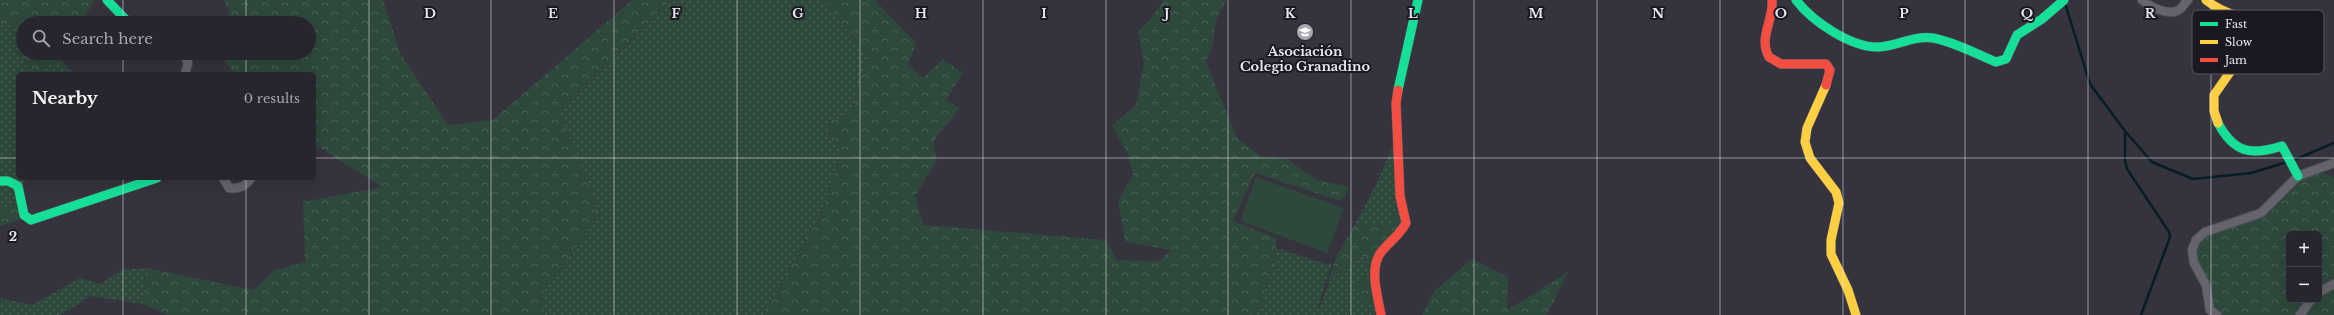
<!DOCTYPE html>
<meta charset="utf-8">
<style>
:root{--surface:#27262e;--page:#33323a;--text:#f1f3f6;--muted:#a4a5aa;--line:#43434a}
body{margin:0;font-family:"Libre Baskerville",serif;background:var(--page);color:var(--text)}
.controls{position:absolute;right:12px;bottom:12px;display:grid;overflow:hidden;border-radius:6px;box-shadow:0 4px 16px #0002}
.controls button{width:36px;height:36px;display:grid;place-items:center;padding:0;border:0;border-bottom:1px solid var(--line);background:var(--surface);color:var(--text);font:20px sans-serif}
.list{margin:0;padding:0;list-style:none}
h2{display:flex;justify-content:space-between;align-items:center;height:52px;margin:0;padding:0 16px;font-size:17px}
h2 small{font-size:13px;font-weight:400;color:var(--muted)}
.icon{flex:none;width:22px;height:22px;fill:none;stroke:currentColor;stroke-width:2;stroke-linecap:round;stroke-linejoin:round}
.map{position:relative;flex:none;width:2334px;height:315px;overflow:hidden}
.search{position:absolute;background:var(--surface);box-shadow:0 4px 16px #0002;left:16px;top:16px;width:300px;height:44px;display:flex;align-items:center;gap:10px;box-sizing:border-box;padding:0 14px;border-radius:22px;color:var(--muted);font-size:15px}
.panel{position:absolute;background:var(--surface);box-shadow:0 4px 16px #0002;left:16px;top:72px;width:300px;height:108px;border-radius:6px}
.map>svg:first-child{display:block}
</style>
<div class="map">
<svg width="2334" height="315" viewBox="0 0 2334 315">
<defs>
<pattern id="grass-dots" width="8" height="8" patternUnits="userSpaceOnUse"><rect width="8" height="8" fill="#2e483b"/><path d="M2 2h.1M6 6h.1" fill="none" stroke="#4c6258" stroke-width="1.8" stroke-linecap="round"/></pattern>
<pattern id="forest-crowns" width="20" height="18" patternUnits="userSpaceOnUse"><rect width="20" height="18" fill="#2e483b"/><path d="M2 6a3 3 0 1 1 6 0M12 15a3 3 0 1 1 6 0" fill="none" stroke="#4c6258"/></pattern>
</defs>
<rect width="100%" height="100%" fill="#34333e"/>
<path fill="url(#grass-dots)" d="M 670,0 L 824,0 L 868,58 L 849,117 L 830,120 L 825,135 L 842,150 L 820,215 L 764,315 L 545,315 L 541,296 L 600,214 L 560,113 Z
M 6,20 L 21,39 L 12,42 L 32,74 L 60,60 L 74,74 L 18,74 L 18,178 L 30,178 L 21,185 L 0,178 L 0,28 Z
M 1396,138 L 1404,214 L 1393,226 L 1355,224 L 1377,183 Z
M 0,184 L 11,185 L 19,198 L 0,211 Z
M 1276,248 L 1326,264 L 1332,263 L 1318,306 L 1319,308 L 1330,281 L 1362,254 L 1371,271 L 1375,315 L 1249,315 L 1265,305 L 1262,299 L 1276,261 Z
M 146,268 L 142,304 L 91,296 L 61,315 L 0,315 L 0,298 L 32,305 L 80,278 L 101,284 L 121,270 Z"/>
<path fill="url(#forest-crowns)" fill-rule="evenodd" d="M 0,0 L 95,0 L 81,23 L 23,23 L 23,53 L 64,53 L 60,60 L 32,74 L 12,42 L 21,39 L 7,20 L 0,28 Z
M 223,0 L 383,0 L 400,53 L 448,125 L 493,120 L 632,0 L 670,0 L 560,113 L 600,214 L 541,296 L 545,315 L 168,315 L 142,304 L 146,268 L 253,290 L 275,270 L 305,262 L 303,202 L 382,187 L 314,144 L 314,74 L 235,74 L 223,59 L 224,53 L 309,53 L 309,23 L 227,23 L 229,8 Z
M 824,0 L 875,0 L 916,43 L 908,65 L 923,78 L 943,59 L 963,73 L 946,100 L 960,108 L 933,142 L 937,160 L 915,196 L 923,225 L 1106,240 L 1117,260 L 1159,261 L 1171,250 L 1125,242 L 1118,201 L 1133,175 L 1127,153 L 1112,126 L 1136,105 L 1144,63 L 1138,31 L 1148,22 L 1164,0 L 1226,0 L 1216,20 L 1213,44 L 1206,62 L 1237,138 L 1259,155 L 1288,160 L 1317,180 L 1350,187 L 1341,201 L 1255,173 L 1233,221 L 1276,238 L 1276,261 L 1262,299 L 1265,305 L 1249,315 L 764,315 L 820,215 L 842,150 L 825,135 L 830,120 L 849,117 L 868,58 Z
M 2320,171 L 2334,178 L 2334,315 L 2210,315 L 2210,310 L 2194,263 L 2196,240 L 2261,212 L 2298,176 ZM 2289,234 L 2319,234 L 2319,300 L 2289,300 Z
M 19,198 L 23,219 L 0,226 L 0,211 Z
M 1393,214 L 1404,214 L 1406,223 L 1381,252 L 1372,297 L 1366,303 L 1354,288 L 1371,271 L 1362,254 L 1327,283 L 1335,260 L 1355,224 L 1392,226 Z
M 1472,259 L 1508,277 L 1507,310 L 1568,272 L 1547,315 L 1422,315 L 1434,291 Z"/>
<path fill="#2e483b" d="M 1256,177 L 1344,208 L 1327,253 L 1240,221 Z"/>
<g fill="none" stroke-linecap="round" stroke-linejoin="round">
<path stroke="#061d23" stroke-width="2.5" d="M 2065,3 L 2090,84 L 2125,131 L 2152,162 L 2193,179 L 2251,173 L 2287,162
M 2125,132 L 2125,161 L 2127,169 L 2169,232 L 2170,237 L 2141,315
M 2294,160 L 2334,143"/>
<g stroke="#52515a" stroke-width="10">
<path id="street" d="M 2142,0 C 2150,7 2168,16 2179,10 C 2183,8 2184,3 2188,0
M 183,53 L 188,63 L 185,74
M 223,178 L 229,188 C 239,189 245,187 251,178
M 2319,292 L 2334,284
M 2217,315 L 2210,310 L 2206,285 L 2194,263 L 2192,250 L 2196,240 L 2205,232 L 2261,213 L 2298,176 L 2334,163
M 2300,315 L 2311,300"/>
</g>
<g stroke="#52515a" stroke-width="10">
<path id="fast" d="M 107,0 L 129,23
M 1796,0 C 1812,21 1851,48 1879,47 C 1898,46 1914,35 1933,38 C 1955,42 1976,54 1996,62 L 2006,59 L 2017,35 L 2042,19 L 2064,0
M 1398,90 L 1418,0
M 2218,123 C 2234,153 2251,156 2282,146 L 2298,176
M 0,181 L 8,181 L 18,186 L 24,215 L 31,220 L 157,178"/>
</g>
<g stroke="#52515a" stroke-width="10">
<path id="slow" d="M 2206,0 C 2225,15 2244,19 2268,18 L 2214,95 L 2214,111 L 2218,123
M 1826,85 L 1807,128 L 1805,142 L 1810,158 L 1836,192 L 1839,203 L 1831,240 L 1831,254 L 1848,290 L 1856,315"/>
</g>
<g stroke="#52515a" stroke-width="10">
<path id="jam" d="M 1772,0 C 1774,20 1758,38 1769,57 L 1781,64 L 1826,64 L 1830,70 L 1826,85
M 1381,315 C 1378,297 1368,267 1382,251 C 1391,240 1399,236 1406,223 L 1400,196 L 1396,103 L 1398,90"/>
</g>
<use href="#street" stroke="#65646c" stroke-width="8"/>
<use href="#fast" stroke="#16e098" stroke-width="9"/>
<use href="#slow" stroke="#ffcf43" stroke-width="9"/>
<use href="#jam" stroke="#f24e42" stroke-width="9"/>
</g>
<path fill="none" stroke="#e7e6f2" stroke-width="1" stroke-opacity="0.55" d="M 123,0 L 123,23M 246,0 L 246,23M 369,0 L 369,315M 491,0 L 491,315M 614,0 L 614,315M 737,0 L 737,315M 860,0 L 860,315M 983,0 L 983,315M 1106,0 L 1106,315M 1228,0 L 1228,315M 1351,0 L 1351,315M 1474,0 L 1474,315M 1597,0 L 1597,315M 1720,0 L 1720,315M 1843,0 L 1843,315M 1965,0 L 1965,315M 2088,0 L 2088,315M 2211,0 L 2211,315M 123,53 L 123,74M 246,53 L 246,74M 0,158 L 18,158M 314,158 L 2334,158M 123,178 L 123,315M 246,178 L 246,315"/>
<defs>
<g id="school-disc" transform="scale(0.9)"><circle r="9.5" fill="#a8a7b3" stroke="#1a1921"/><path d="M0-5L7-2L0 1L-7-2ZM-4 1L0 2.5L4 1V4Q0 6-4 4Z" fill="#fff"/></g>
</defs>
<g fill-rule="evenodd">
<use href="#school-disc" x="1305" y="32"/>
</g>
<g text-anchor="middle" dominant-baseline="central" stroke-width="4" stroke-linejoin="round" paint-order="stroke">
<g font-size="13" font-weight="bold" fill="#e7e6f2" stroke="#1a1921">
<text x="1305" y="51">Asociación<tspan x="1305" dy="15">Colegio Granadino</tspan></text>
</g>
</g>
<rect x="2192" y="10" width="132" height="64" rx="6" fill="#1a1921" stroke="#585660" stroke-width="1"/>
<rect x="2200" y="22" width="18" height="4" fill="#16e098"/>
<rect x="2200" y="40" width="18" height="4" fill="#ffcf43"/>
<rect x="2200" y="58" width="18" height="4" fill="#f24e42"/>
<g font-size="11" fill="#e7e6f2">
<text x="2225" y="28">Fast</text>
<text x="2225" y="46">Slow</text>
<text x="2225" y="64">Jam</text>
</g>
<g font-size="13" text-anchor="middle" font-weight="bold" fill="#e7e6f2" stroke="#1a1921" stroke-width="4" stroke-linejoin="round" paint-order="stroke">
<text x="430" y="18">D</text>
<text x="553" y="18">E</text>
<text x="676" y="18">F</text>
<text x="798" y="18">G</text>
<text x="921" y="18">H</text>
<text x="1044" y="18">I</text>
<text x="1167" y="18">J</text>
<text x="1290" y="18">K</text>
<text x="1413" y="18">L</text>
<text x="1536" y="18">M</text>
<text x="1658" y="18">N</text>
<text x="1781" y="18">O</text>
<text x="1904" y="18">P</text>
<text x="2027" y="18">Q</text>
<text x="2150" y="18">R</text>
<text x="13" y="241">2</text>
</g>
</svg>
<div class="controls">
<button>+</button>
<button>−</button>
</div>
<div class="search"><svg class="icon" aria-label="search" viewBox="0 0 24 24"><circle cx="10" cy="10" r="6"/><path d="M15 15l6 6"/></svg>Search here</div>
<section class="panel">
<h2>Nearby<small>0 results</small></h2>
<ul class="list">
</ul>
</section>
</div>
